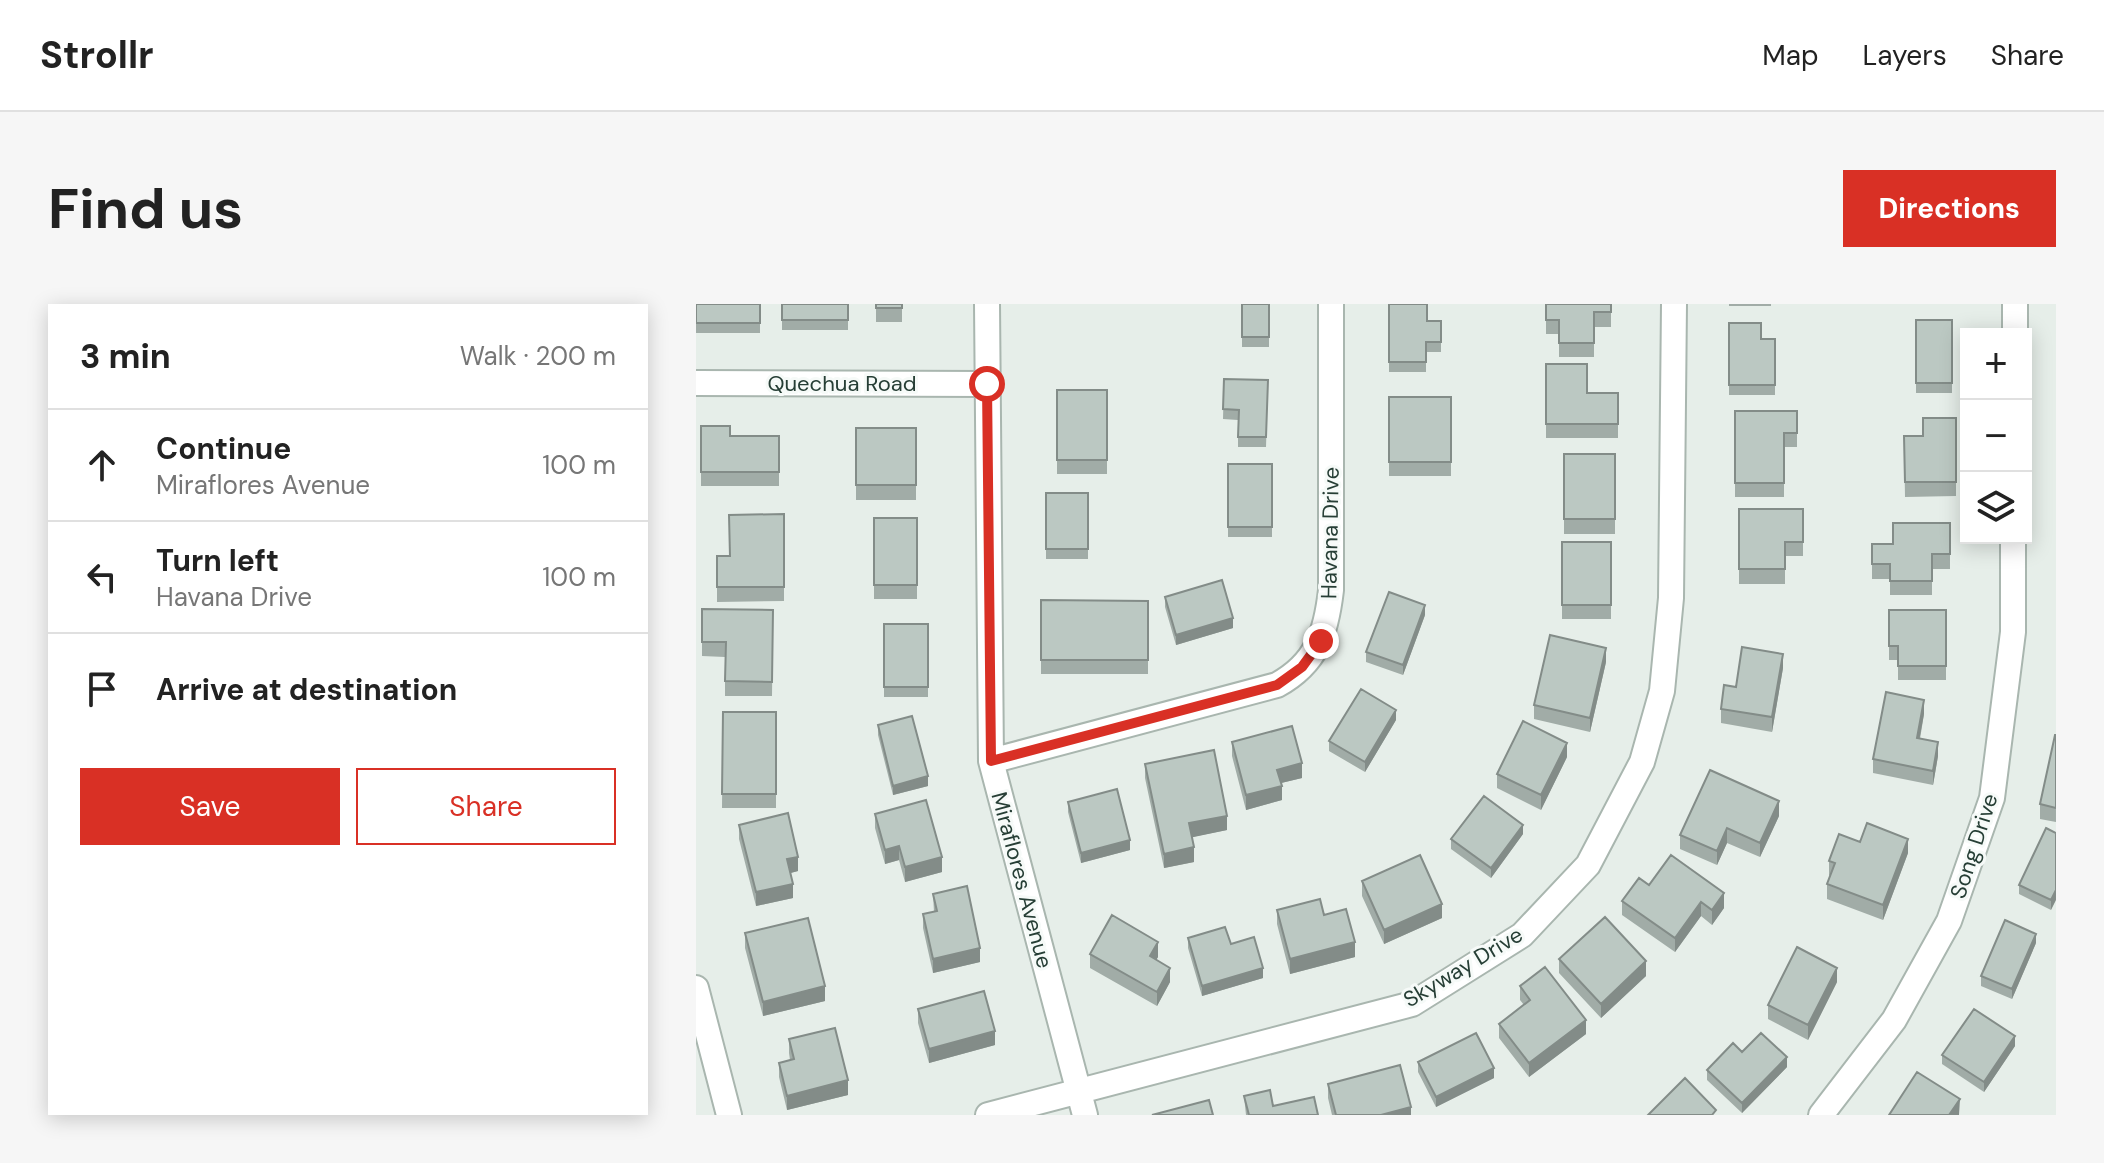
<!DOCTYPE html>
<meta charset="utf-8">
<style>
:root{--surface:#fff;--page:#f6f6f6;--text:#222;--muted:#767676;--line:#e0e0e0;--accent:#d93025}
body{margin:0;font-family:"DM Sans",sans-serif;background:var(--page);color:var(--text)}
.controls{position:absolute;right:24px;top:24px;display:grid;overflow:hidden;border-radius:0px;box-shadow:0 4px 20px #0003}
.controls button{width:72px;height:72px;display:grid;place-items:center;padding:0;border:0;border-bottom:2px solid var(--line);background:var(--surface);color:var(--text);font:40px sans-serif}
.stop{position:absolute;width:24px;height:24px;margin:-18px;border:6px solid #d93025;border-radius:50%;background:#fff}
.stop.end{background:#d93025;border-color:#fff;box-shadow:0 2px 8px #0008}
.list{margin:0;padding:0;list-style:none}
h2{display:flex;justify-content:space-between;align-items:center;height:104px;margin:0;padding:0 32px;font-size:34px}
h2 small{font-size:26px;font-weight:400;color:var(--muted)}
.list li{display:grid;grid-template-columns:52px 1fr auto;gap:24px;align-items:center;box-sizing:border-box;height:112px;padding:0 32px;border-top:2px solid var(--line)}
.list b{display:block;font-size:30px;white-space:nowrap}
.list p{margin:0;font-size:26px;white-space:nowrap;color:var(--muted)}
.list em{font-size:26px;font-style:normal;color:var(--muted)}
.actions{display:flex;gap:16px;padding:24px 32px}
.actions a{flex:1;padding:18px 0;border:2px solid var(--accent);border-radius:0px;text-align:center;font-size:28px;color:var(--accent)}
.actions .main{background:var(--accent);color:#fff}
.icon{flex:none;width:44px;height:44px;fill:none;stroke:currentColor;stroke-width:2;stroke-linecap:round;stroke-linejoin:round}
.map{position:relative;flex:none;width:1360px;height:811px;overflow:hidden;border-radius:0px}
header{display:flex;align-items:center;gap:48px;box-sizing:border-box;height:112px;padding:0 40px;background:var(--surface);border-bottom:2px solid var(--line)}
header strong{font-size:38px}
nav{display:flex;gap:44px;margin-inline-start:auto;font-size:28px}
.intro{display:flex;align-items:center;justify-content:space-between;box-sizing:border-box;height:192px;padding:0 48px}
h1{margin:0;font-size:56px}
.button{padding:20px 36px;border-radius:0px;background:var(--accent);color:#fff;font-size:28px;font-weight:700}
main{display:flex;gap:48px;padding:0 48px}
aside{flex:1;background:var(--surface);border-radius:0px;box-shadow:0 4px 20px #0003}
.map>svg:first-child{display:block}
</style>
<header>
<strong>Strollr</strong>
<nav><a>Map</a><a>Layers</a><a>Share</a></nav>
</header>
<div class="intro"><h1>Find us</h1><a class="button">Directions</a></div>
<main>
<aside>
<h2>3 min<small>Walk · 200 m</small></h2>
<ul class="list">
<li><svg class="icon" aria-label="ahead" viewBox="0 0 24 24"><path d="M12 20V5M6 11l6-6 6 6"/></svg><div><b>Continue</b><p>Miraflores Avenue</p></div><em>100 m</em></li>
<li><svg class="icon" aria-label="left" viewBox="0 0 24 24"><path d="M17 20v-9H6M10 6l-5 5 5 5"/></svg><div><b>Turn left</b><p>Havana Drive</p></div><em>100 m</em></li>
<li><svg class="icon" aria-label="arrive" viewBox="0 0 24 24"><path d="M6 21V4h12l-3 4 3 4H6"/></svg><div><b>Arrive at destination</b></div></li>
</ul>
<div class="actions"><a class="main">Save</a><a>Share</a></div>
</aside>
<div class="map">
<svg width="1360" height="811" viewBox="0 0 1360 811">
<rect width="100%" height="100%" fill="#e6eee9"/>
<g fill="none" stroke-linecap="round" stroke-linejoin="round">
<g stroke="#a9b6af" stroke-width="28">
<path id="street" d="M 291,0 L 295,457 L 389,811
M 1319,30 L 1319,0
M 0,79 L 291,80
M 295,457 L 581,381 C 621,359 630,329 635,286 L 635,0
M 0,684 L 33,811
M 292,811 L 716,700 L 826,631 L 892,561 L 946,458 L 966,387 L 975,294 L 978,0
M 1125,811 L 1198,716 L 1253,617 L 1296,494 L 1317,328 L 1317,234"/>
</g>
<use href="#street" stroke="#fff" stroke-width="24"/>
</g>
<path fill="#a1aca7" d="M 0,0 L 64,0 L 64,29 L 0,29 Z
M 86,0 L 152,0 L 152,26 L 86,26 Z
M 180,0 L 206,0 L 206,18 L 180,18 Z
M 546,0 L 573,0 L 573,43 L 546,43 Z
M 693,0 L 731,17 L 745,17 L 745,48 L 730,48 L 730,68 L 693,68 Z
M 850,0 L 915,0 L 915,23 L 898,23 L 898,53 L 863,53 L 863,30 L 850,30 Z
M 1033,0 L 1075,0 L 1075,2 L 1033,2 Z
M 1220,16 L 1256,16 L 1256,89 L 1220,89 Z
M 1033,19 L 1065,35 L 1079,35 L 1079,91 L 1033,91 Z
M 850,60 L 891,89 L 922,89 L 922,134 L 850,134 Z
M 528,75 L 572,76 L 570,143 L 542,143 L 542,116 L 527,115 Z
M 361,86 L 411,86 L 411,170 L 361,170 Z
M 693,93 L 755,93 L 755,172 L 693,172 Z
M 1039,107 L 1101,107 L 1101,143 L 1088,143 L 1088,193 L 1039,193 Z
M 1260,114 L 1260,192 L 1209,193 L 1208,132 L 1227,132 Z
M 5,122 L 34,132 L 83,132 L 83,182 L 5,182 Z
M 160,124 L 220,124 L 220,196 L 160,196 Z
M 868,150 L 919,150 L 919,230 L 868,230 Z
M 532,160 L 576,160 L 576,233 L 532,233 Z
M 350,189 L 392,189 L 392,255 L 350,255 Z
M 1043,205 L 1107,205 L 1107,252 L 1089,252 L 1089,280 L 1043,280 Z
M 88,210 L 88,297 L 21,298 L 21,252 L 33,252 Z
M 178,214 L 221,214 L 221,295 L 178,295 Z
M 1254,219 L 1254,265 L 1236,265 L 1236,291 L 1194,291 L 1194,275 L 1176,275 L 1176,240 L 1197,240 Z
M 866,238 L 915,238 L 915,315 L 866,315 Z
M 469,293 L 537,324 L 480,341 L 469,303 Z
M 345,296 L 452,297 L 452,370 L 345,370 Z
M 6,305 L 77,306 L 76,392 L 29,392 L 29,353 L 6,352 Z
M 1193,306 L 1250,306 L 1250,376 L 1202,376 L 1202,356 L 1193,356 Z
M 729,311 L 707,371 L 670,358 L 670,348 Z
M 188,320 L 232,320 L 232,393 L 188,393 Z
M 910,358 L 894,428 L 838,415 L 838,401 Z
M 1087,364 L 1076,428 L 1025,419 L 1025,405 L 1040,383 Z
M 27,408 L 80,408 L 80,504 L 26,504 Z
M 1228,410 L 1224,435 L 1242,452 L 1237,481 L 1177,469 L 1177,455 Z
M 700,416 L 669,468 L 633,447 L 633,437 Z
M 182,421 L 232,482 L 197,491 L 182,431 Z
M 1360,431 L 1360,518 L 1344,515 L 1344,500 Z
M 536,438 L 606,474 L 585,479 L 586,496 L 550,506 L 536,452 Z
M 871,453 L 845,506 L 801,484 L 801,470 Z
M 449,460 L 531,526 L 496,533 L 498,558 L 468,564 L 449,474 Z
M 372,498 L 434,546 L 385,559 L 372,508 Z
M 179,510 L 246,568 L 209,578 L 203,556 L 189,560 L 179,524 Z
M 1083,512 L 1064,553 L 1031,539 L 1021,561 L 984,545 L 984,531 Z
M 43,521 L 102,567 L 94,569 L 97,594 L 60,602 L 43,535 Z
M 1360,529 L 1355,606 L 1323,590 L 1323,581 Z
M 827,530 L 795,574 L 755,545 L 755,535 Z
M 1164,538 L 1212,549 L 1187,616 L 1131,595 L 1131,580 L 1134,572 L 1133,571 L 1133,557 Z
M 666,577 L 746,614 L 688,640 L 666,592 Z
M 953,581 L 1028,604 L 1016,621 L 1005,612 L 979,648 L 926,611 L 926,597 Z
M 237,590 L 284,658 L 237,669 L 227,624 L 227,610 L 238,608 Z
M 581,606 L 628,611 L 659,653 L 594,670 L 581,620 Z
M 49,629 L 129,697 L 67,712 L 49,644 Z
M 492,634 L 567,674 L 506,692 L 492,644 Z
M 1340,639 L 1316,695 L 1285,682 L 1285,672 Z
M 394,650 L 462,653 L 460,656 L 474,678 L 461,702 L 394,664 Z
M 863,655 L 950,672 L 905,714 L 863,669 Z
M 1141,678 L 1112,736 L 1072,715 L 1072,701 Z
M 824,682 L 890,730 L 833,773 L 803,734 L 803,720 L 828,701 L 824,696 Z
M 222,705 L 299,741 L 233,759 L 222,719 Z
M 93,735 L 152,791 L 91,806 L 83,773 L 83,759 L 94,756 L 93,749 Z
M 1319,742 L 1288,788 L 1246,760 L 1246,751 Z
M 1046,748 L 1091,763 L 1046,809 L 1011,776 L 1011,766 Z
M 722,758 L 798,774 L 740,803 L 722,768 Z
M 632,780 L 715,811 L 636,811 L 632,794 Z
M 548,792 L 577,802 L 622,811 L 550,811 Z"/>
<path fill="#838c88" d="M 729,301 L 729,311 L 707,371 L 707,361 Z
M 537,314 L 537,324 L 480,341 L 480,331 Z
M 910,344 L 910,358 L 894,428 L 894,414 Z
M 1087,350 L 1087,364 L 1076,428 L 1076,413 Z
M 1228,396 L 1228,410 L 1221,448 L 1221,434 Z
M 700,406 L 700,416 L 669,468 L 669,458 Z
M 1242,438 L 1242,452 L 1237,481 L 1237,467 Z
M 871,439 L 871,453 L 845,506 L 845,491 Z
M 606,459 L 606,474 L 581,480 L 581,466 Z
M 232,472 L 232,482 L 197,491 L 197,482 Z
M 586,482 L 586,496 L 550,506 L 550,491 Z
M 1083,497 L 1083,512 L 1064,553 L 1064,539 Z
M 531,512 L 531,526 L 493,534 L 493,519 Z
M 827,521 L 827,530 L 795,574 L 795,564 Z
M 1031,524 L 1031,539 L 1021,561 L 1021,547 Z
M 1212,535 L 1212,549 L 1187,616 L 1187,601 Z
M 434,536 L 434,546 L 385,559 L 385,549 Z
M 203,542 L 203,556 L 189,560 L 189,546 Z
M 498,543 L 498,558 L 468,564 L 468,550 Z
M 102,553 L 102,567 L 91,570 L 91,555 Z
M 246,553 L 246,568 L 209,578 L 209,563 Z
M 97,580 L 97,594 L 60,602 L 60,588 Z
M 1360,586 L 1360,596 L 1355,606 L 1355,596 Z
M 1028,589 L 1028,604 L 1016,621 L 1016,606 Z
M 1005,598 L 1005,612 L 979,648 L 979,634 Z
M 746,600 L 746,614 L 688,640 L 688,626 Z
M 1340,630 L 1340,639 L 1316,695 L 1316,685 Z
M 462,638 L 462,653 L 454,666 L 454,652 Z
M 659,638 L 659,653 L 594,670 L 594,655 Z
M 284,644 L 284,658 L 237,669 L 237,655 Z
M 950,657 L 950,672 L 905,714 L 905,700 Z
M 474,664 L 474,678 L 461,702 L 461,688 Z
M 567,664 L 567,674 L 506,692 L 506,682 Z
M 1141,664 L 1141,678 L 1112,736 L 1112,721 Z
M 129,682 L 129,697 L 67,712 L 67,698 Z
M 890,716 L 890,730 L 833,773 L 833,759 Z
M 299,727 L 299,741 L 233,759 L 233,745 Z
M 1319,732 L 1319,742 L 1288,788 L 1288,778 Z
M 1091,753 L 1091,763 L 1046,809 L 1046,799 Z
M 798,764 L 798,774 L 740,803 L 740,793 Z
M 152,776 L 152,791 L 91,806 L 91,792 Z
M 1264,795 L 1263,811 L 1253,811 Z
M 715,803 L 715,811 L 685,811 Z"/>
<path fill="#bbc8c2" stroke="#838c88" stroke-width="2" d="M 0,0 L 64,0 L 64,19 L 0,19 Z
M 86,0 L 152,0 L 152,16 L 86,16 Z
M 180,0 L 206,0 L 206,4 L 180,4 Z
M 546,0 L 573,0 L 573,33 L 546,33 Z
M 693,0 L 731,0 L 731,17 L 745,17 L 745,38 L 730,38 L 730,58 L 693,58 Z
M 850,0 L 915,0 L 915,8 L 898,8 L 898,39 L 863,39 L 863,16 L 850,16 Z
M 1220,16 L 1256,16 L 1256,79 L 1220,79 Z
M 1033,19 L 1065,19 L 1065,35 L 1079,35 L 1079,81 L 1033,81 Z
M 850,60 L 891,60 L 891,89 L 922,89 L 922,120 L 850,120 Z
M 528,75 L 572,76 L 570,133 L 542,133 L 543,106 L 527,105 Z
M 361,86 L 411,86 L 411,156 L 361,156 Z
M 693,93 L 755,93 L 755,158 L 693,158 Z
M 1039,107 L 1101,107 L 1101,129 L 1088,129 L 1088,179 L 1039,179 Z
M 1227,114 L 1260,114 L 1260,178 L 1209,178 L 1208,132 L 1227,132 Z
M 5,122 L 34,122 L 34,132 L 83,132 L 83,168 L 5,168 Z
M 160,124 L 220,124 L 220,181 L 160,181 Z
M 868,150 L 919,150 L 919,215 L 868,215 Z
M 532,160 L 576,160 L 576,223 L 532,223 Z
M 350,189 L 392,189 L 392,245 L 350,245 Z
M 1043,205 L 1107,205 L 1107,238 L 1089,238 L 1089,265 L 1043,265 Z
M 88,210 L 88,283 L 21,283 L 21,252 L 34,252 L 33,211 Z
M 178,214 L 221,214 L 221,281 L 178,281 Z
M 1197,219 L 1254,219 L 1254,250 L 1236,250 L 1236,277 L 1194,277 L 1194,260 L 1176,260 L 1176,240 L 1197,240 Z
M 866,238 L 915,238 L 915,301 L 866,301 Z
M 526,276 L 537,314 L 480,331 L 469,293 Z
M 693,288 L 729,301 L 707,361 L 670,348 Z
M 345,296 L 452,297 L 452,356 L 345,356 Z
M 6,305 L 77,306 L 76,378 L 29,377 L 30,338 L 6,338 Z
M 1193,306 L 1250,306 L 1250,362 L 1202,362 L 1202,342 L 1193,342 Z
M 188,320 L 232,320 L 232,383 L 188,383 Z
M 854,331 L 910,344 L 894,414 L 838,401 Z
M 1046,343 L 1087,350 L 1076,413 L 1025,405 L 1028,381 L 1040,383 Z
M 665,385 L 700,406 L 669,458 L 633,437 Z
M 1190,388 L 1228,396 L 1221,434 L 1242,438 L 1237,467 L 1177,455 Z
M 27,408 L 80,408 L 80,490 L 26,490 Z
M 216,412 L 232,472 L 197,482 L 182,421 Z
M 827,417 L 871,439 L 845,491 L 801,470 Z
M 596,422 L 606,459 L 581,466 L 586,482 L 550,491 L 536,438 Z
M 1359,431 L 1360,431 L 1360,504 L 1344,500 Z
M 518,446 L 531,512 L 493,519 L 498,543 L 468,550 L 449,460 Z
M 1014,466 L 1083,497 L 1064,539 L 1031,524 L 1021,547 L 984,531 Z
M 421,485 L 434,536 L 385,549 L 372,498 Z
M 788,492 L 827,521 L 795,564 L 755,535 Z
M 230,496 L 246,553 L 209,563 L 203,542 L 189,546 L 179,510 Z
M 92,509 L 102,553 L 91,555 L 97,580 L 60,588 L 43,521 Z
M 1171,519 L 1212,535 L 1187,601 L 1131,580 L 1139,559 L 1133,557 L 1143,530 L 1164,538 Z
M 1350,524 L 1360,529 L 1360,586 L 1355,596 L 1323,581 Z
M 724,551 L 746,600 L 688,626 L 666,577 Z
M 975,551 L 1028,589 L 1016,606 L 1005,598 L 979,634 L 926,597 L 943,574 L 953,581 Z
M 271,582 L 284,644 L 237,655 L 227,610 L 241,607 L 237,590 Z
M 624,595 L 628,611 L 650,605 L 659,638 L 594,655 L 581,606 Z
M 416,611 L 462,638 L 454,652 L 474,664 L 461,688 L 394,650 Z
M 909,613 L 950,657 L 905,700 L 863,655 Z
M 112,614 L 129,682 L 67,698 L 49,629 Z
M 1309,616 L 1340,630 L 1316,685 L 1285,672 Z
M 529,623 L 535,640 L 558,633 L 567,664 L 506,682 L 492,634 Z
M 1101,643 L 1141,664 L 1112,721 L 1072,701 Z
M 849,663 L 890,716 L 833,759 L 803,720 L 834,696 L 824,682 Z
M 288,687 L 299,727 L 233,745 L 222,705 Z
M 1278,705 L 1319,732 L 1288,778 L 1246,751 Z
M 139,724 L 152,776 L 91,792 L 83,759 L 98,755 L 93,735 Z
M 780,729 L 798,764 L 740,793 L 722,758 Z
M 1065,729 L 1091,753 L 1046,799 L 1011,766 L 1037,739 L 1046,748 Z
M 704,761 L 715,803 L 685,811 L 640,811 L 632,780 Z
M 1221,768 L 1264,795 L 1253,811 L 1193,811 Z
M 989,774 L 1020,806 L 1016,811 L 952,811 Z
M 574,786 L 577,802 L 618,793 L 622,811 L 553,811 L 548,792 Z
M 513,796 L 517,811 L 456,811 Z"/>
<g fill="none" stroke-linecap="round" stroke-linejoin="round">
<path stroke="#d93025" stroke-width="10" d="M 291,80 L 295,457 L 581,381 L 606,363 L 625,337"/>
</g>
<g text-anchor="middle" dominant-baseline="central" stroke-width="6" stroke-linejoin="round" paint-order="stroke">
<g font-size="22" fill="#263e35" stroke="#f6faf8">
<text x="146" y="79">Quechua Road</text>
<text transform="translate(634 229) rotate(-89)">Havana Drive</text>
<text transform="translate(1278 542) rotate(-72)">Song Drive</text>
<text transform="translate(326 576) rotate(75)">Miraflores Avenue</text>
<text transform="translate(767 663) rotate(-31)">Skyway Drive</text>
</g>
</g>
</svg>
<div class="controls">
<button>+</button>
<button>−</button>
<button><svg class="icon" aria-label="layers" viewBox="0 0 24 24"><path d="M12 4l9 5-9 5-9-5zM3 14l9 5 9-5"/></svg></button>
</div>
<div class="stop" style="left:291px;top:80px"></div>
<div class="stop end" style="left:625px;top:337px"></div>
</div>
</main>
